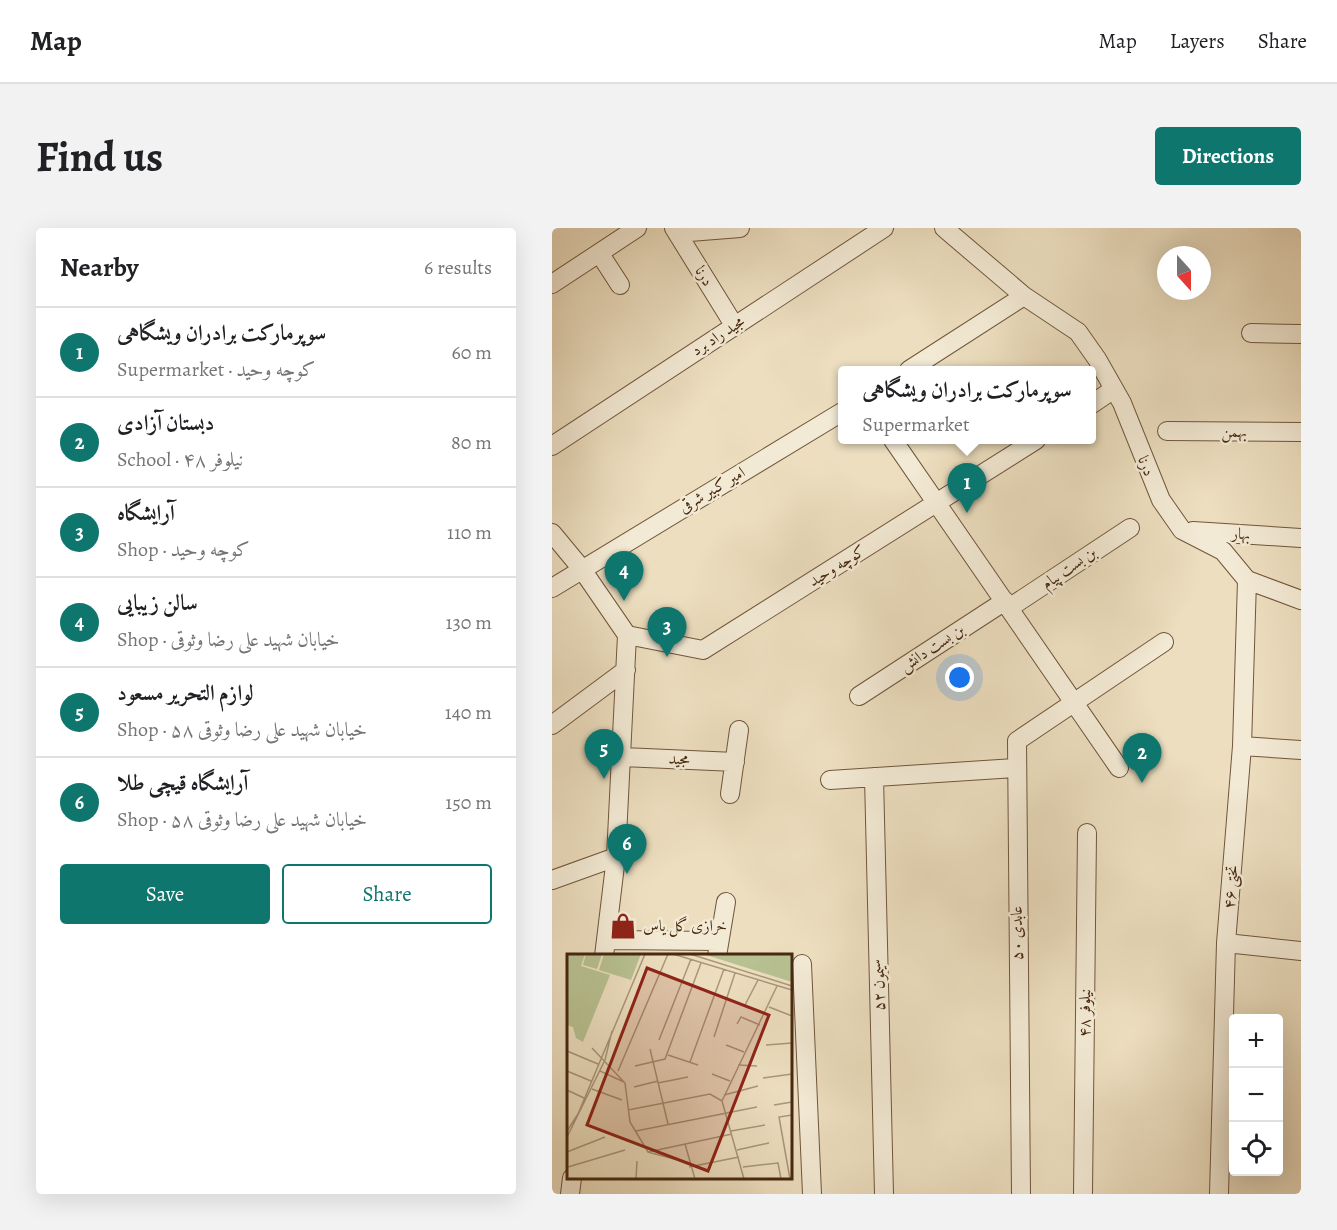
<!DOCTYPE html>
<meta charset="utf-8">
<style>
:root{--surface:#fff;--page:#f2f2f2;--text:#202124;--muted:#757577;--line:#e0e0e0;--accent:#0f766e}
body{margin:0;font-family:Alegreya,Amiri,serif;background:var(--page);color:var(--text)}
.controls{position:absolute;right:18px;bottom:18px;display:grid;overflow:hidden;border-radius:6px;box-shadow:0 6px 24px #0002}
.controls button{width:54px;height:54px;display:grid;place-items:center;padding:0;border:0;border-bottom:2px solid var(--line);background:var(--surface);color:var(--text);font:30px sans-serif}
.compass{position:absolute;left:605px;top:18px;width:54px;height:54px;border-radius:50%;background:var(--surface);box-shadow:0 6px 24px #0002;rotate:159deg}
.you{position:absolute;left:408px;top:450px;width:21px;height:21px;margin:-15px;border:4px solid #fff;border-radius:50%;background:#1a73e8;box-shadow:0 0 0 9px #1a73e833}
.badge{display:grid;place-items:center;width:39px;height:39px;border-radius:50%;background:var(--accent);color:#fff;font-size:20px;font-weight:700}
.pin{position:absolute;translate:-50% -50px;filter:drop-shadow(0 2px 3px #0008)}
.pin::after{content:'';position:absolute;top:32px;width:21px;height:18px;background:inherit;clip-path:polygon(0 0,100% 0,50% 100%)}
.popup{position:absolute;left:286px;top:138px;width:258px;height:78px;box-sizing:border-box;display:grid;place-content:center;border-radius:6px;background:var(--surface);filter:drop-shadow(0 2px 4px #0005);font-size:20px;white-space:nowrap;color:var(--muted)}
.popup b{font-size:22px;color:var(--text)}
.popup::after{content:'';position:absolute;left:50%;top:100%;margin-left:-12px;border:12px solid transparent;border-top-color:var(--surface)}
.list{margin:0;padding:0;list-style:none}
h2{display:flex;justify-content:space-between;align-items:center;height:78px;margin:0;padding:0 24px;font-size:26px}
h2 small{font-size:20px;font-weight:400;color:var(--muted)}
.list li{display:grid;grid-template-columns:39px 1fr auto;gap:18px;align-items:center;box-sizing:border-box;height:90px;padding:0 24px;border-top:2px solid var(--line)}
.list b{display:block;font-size:22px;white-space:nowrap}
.list p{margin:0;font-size:20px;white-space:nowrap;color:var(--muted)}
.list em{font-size:20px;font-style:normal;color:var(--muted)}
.actions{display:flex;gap:12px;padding:18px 24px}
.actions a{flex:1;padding:14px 0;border:2px solid var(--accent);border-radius:6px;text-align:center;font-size:21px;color:var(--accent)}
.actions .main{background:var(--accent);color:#fff}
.icon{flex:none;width:33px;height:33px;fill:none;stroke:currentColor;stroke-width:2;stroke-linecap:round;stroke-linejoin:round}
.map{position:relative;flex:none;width:749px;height:966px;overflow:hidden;border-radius:6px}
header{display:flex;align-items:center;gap:36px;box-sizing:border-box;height:84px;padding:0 30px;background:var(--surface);border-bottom:2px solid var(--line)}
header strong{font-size:28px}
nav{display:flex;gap:33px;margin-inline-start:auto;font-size:21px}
.intro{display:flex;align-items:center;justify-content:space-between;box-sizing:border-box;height:144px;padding:0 36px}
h1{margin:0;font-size:42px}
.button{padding:15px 27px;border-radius:6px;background:var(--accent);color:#fff;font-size:21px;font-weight:700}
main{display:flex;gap:36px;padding:0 36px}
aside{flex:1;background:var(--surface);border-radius:6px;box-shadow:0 6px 24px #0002}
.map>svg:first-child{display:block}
</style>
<header>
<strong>Map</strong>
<nav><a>Map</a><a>Layers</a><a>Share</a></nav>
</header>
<div class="intro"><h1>Find us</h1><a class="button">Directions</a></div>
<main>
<aside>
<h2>Nearby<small>6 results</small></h2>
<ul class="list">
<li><span class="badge">1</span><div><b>سوپرمارکت برادران ویشگاهی</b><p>Supermarket · کوچه وحید</p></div><em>60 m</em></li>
<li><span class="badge">2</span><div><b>دبستان آزادی</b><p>School · نیلوفر ۴۸</p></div><em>80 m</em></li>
<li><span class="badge">3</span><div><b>آرایشگاه</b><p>Shop · کوچه وحید</p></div><em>110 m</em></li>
<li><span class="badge">4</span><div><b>سالن زیبایی</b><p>Shop · خیابان شهید علی رضا وثوقی</p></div><em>130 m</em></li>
<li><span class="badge">5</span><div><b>لوازم التحریر مسعود</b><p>Shop · خیابان شهید علی رضا وثوقی ۵۸</p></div><em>140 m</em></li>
<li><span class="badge">6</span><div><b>آرایشگاه قیچی طلا</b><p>Shop · خیابان شهید علی رضا وثوقی ۵۸</p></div><em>150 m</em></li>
</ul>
<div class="actions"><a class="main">Save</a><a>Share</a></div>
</aside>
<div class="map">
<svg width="749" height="966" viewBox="0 0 749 966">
<rect width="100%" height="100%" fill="#ecdebf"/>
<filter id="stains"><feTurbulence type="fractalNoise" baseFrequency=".00333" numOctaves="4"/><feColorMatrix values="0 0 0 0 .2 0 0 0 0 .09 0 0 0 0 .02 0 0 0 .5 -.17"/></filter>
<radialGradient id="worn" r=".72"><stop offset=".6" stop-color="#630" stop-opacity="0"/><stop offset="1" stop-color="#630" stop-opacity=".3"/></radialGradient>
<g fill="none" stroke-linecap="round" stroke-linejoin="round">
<g stroke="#70563c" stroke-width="20">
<path id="minor" d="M 122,0 L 182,97
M 392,0 L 472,68 L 526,104 L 545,131 L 570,175 L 609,272 L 630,302 L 671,323 L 695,352 L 749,372
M 125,5 L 188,0
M 48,26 L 68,57
M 0,56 L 85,0
M 699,105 L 749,106
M 357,142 L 472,68
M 540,176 L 562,161
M 615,203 L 749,204
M 341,212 L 567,540
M 0,218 L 332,0
M 641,303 L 749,310
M 0,305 L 29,340 L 75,407
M 0,360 L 290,184
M 457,380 L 578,300
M 75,407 L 151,422 L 484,212
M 307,468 L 453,373
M 0,497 L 74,442
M 690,518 L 749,522
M 71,529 L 183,534
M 322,549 L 332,966
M 278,552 L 463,540
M 178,566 L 187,502
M 0,652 L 64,629
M 55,712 L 167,713
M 674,715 L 749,723
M 52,728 L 64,629 L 75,407
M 165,728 L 174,674
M 250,736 L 260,966
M 18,966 L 20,950
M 469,966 L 465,513 L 612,414
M 531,966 L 535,605
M 667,966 L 674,715 L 690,518 L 695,352"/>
</g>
<use href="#minor" stroke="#f3ead5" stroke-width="18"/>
</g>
<defs>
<g id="shop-bare" transform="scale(2.07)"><path d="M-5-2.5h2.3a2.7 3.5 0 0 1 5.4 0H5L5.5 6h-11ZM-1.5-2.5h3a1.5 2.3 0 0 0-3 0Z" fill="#8f2418" stroke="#f3ead5" stroke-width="2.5" paint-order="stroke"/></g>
</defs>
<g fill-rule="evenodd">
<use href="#shop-bare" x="71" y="698"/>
</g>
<g text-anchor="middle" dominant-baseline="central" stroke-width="5" stroke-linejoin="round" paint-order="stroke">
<g font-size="16" fill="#472910" stroke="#f3ead5">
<text transform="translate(152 48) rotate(58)">درنا</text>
<text transform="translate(166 108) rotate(-33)">مجید راد برد</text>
<text x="682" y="204">بهمن</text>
<text transform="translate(594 238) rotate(68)">درنا</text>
<text transform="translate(160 262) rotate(-31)">امیر کبیر شرقی</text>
<text transform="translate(689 306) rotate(4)">بهار</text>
<text transform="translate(285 338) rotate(-32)">کوچه وحید</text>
<text transform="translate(517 340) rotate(-34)">بن بست پیام</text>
<text transform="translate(380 420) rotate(-33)">بن بست دانش</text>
<text transform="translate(127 531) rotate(2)">مجید</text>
<text transform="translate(679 659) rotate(-85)">تختی ۴۶</text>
<text transform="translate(465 705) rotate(-91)">عابدی ۵۰</text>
<text transform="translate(327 757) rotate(-91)">سیمون ۵۲</text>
<text transform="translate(533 785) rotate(-89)">نیلوفر ۴۸</text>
</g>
<g font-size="16" fill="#472910" stroke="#f3ead5" text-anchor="start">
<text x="91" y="698">خرازی گل یاس</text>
</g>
</g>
<g transform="translate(15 726)">
<rect width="225" height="225" fill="#ecdebf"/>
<path d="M 0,0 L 18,0 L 14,12 L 43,21 L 16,88 L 9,84 L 6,73 L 0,71 Z" fill="#b8c192"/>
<path d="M 19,0 L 35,0 L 30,15 L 16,11 ZM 37,0 L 74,0 L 64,26 L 32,16 ZM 136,0 L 225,0 L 225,28 Z" fill="#b8c192"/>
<path fill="none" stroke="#aa9679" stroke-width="1.5" d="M 106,0 L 225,36M 123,0 L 225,32M 178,51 L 191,26M 202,53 L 225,62M 170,70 L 174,63 L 193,71M 147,83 L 168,19M 92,86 L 124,5M 159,91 L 177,98M 199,91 L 225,89M 25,94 L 58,129 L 63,168 L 81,198 L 122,209M 83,95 L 101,170M 0,97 L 31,110M 101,101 L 131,111M 123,108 L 157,15M 171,111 L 190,112M 68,112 L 98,105 L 134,9M 0,117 L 24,127M 33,117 L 57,128M 51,117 L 101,0M 145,120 L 163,127M 196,124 L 225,120M 91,129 L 121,123M 67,133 L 91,127M 25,135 L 55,146M 0,136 L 17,144M 157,141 L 191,132M 155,147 L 210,32M 155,147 L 177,225M 207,151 L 225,148M 61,156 L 143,140 L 155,147M 0,177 L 11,160 L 78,0M 69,177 L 190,153M 164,177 L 198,171M 0,183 L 38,106 L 45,77M 118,190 L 128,225M 170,196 L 202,189M 0,198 L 38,183M 81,198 L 165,180M 1,213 L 58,196M 122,213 L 172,203M 176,213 L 211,209 L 214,225M 69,225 L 70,207M 223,225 L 212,163 L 225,161"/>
<path fill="#8f2418" fill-opacity="0.15" stroke="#8f2418" stroke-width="3" d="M 80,14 L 202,61 L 141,217 L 20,171 Z"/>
<rect width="225" height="225" fill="none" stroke="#472910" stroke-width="3"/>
</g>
<rect width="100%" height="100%" filter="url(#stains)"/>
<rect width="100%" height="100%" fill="url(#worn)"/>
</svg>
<div class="controls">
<button>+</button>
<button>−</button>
<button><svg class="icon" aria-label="locate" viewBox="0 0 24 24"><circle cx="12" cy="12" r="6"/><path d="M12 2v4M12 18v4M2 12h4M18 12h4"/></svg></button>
</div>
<svg class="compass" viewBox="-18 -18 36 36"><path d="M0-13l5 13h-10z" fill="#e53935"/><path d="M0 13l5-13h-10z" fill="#757577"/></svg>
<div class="you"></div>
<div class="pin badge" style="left:415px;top:285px">1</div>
<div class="popup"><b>سوپرمارکت برادران ویشگاهی</b>Supermarket</div>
<div class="pin badge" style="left:590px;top:555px">2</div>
<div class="pin badge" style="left:115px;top:429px">3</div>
<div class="pin badge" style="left:72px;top:373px">4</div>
<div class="pin badge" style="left:52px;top:551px">5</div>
<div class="pin badge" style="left:75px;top:646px">6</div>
</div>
</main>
